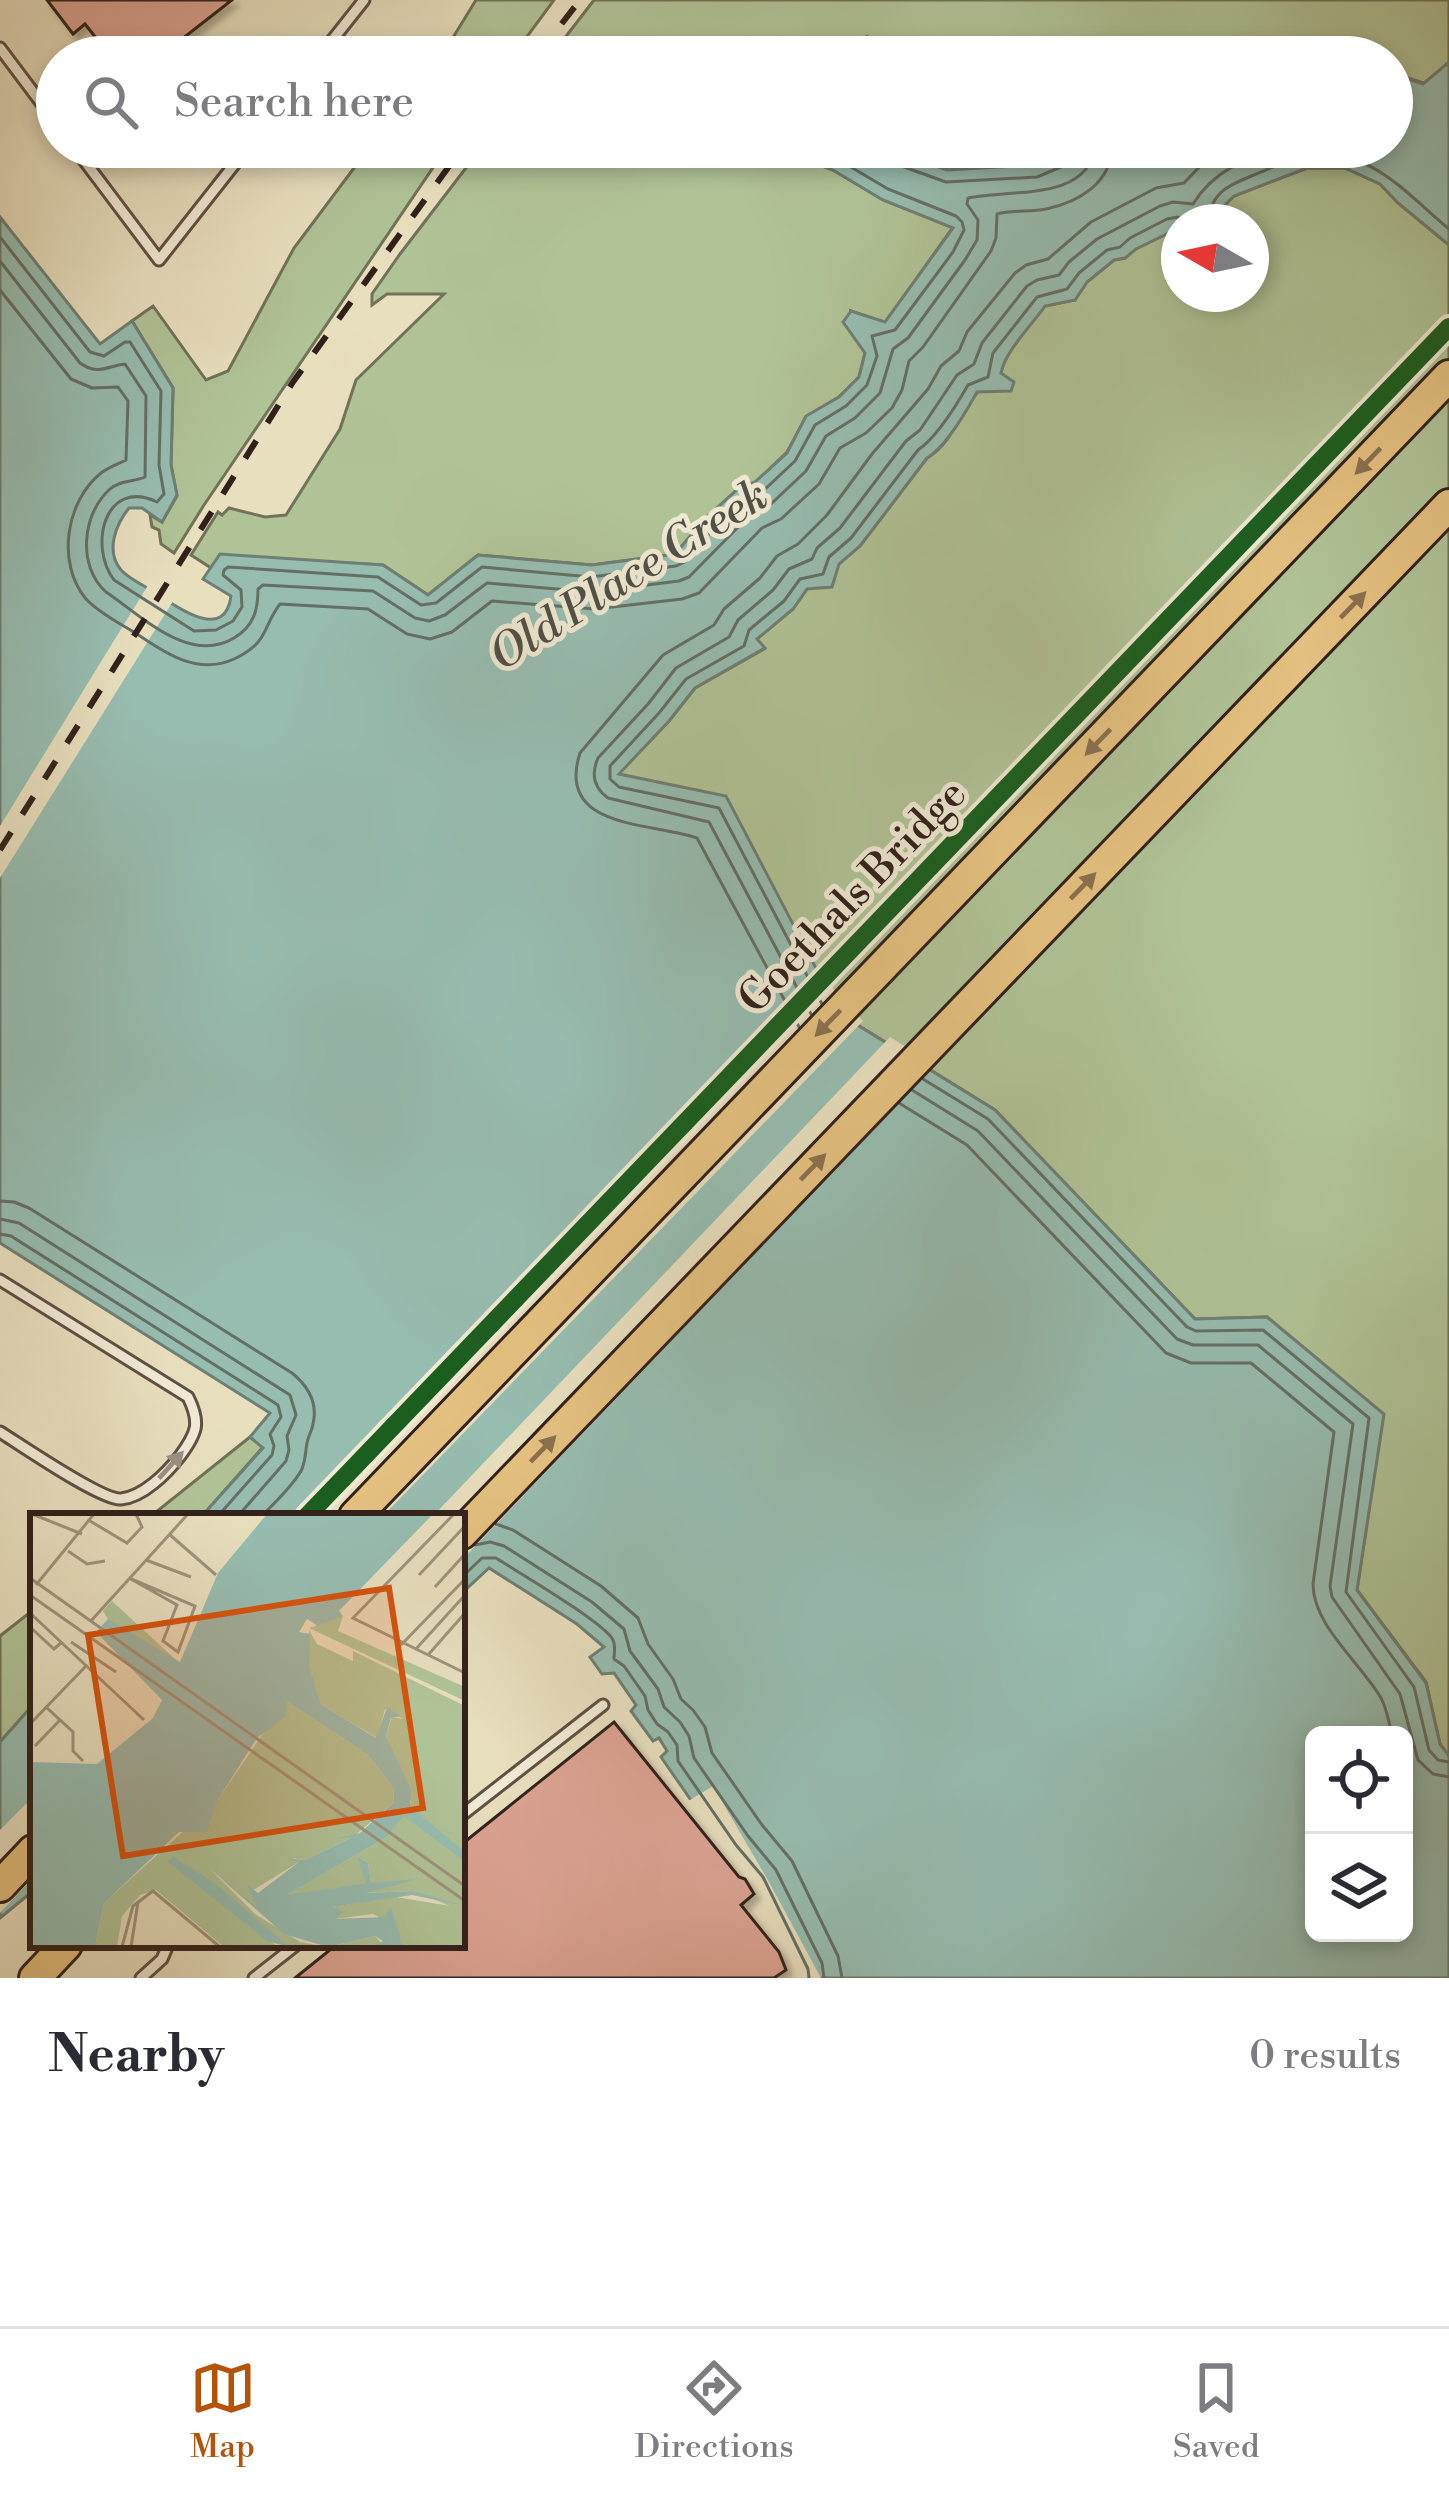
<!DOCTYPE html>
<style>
:root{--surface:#fff;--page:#f7f7f7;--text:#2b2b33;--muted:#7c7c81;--line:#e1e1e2;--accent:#b45309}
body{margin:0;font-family:"Libre Bodoni",serif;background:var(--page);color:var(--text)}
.controls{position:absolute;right:36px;bottom:36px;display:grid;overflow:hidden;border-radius:18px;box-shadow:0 6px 18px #0003}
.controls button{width:108px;height:108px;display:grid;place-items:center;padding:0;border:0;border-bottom:3px solid var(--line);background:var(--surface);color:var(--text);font:60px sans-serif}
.compass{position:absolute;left:1161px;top:204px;width:108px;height:108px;border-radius:50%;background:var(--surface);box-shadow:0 6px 18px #0003;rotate:279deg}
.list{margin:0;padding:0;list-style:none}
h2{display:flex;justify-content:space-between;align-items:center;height:156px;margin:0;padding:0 48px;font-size:51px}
h2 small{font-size:39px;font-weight:400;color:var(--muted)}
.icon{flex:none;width:66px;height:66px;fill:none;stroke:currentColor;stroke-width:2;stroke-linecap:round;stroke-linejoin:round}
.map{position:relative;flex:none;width:1449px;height:1978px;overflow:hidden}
.search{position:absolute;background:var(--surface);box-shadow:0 6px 18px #0003;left:36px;right:36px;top:36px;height:132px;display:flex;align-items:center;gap:30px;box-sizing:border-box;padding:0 42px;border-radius:66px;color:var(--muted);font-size:45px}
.sheet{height:348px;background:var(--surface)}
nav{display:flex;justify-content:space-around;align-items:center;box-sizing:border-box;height:168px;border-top:3px solid var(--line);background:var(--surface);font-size:33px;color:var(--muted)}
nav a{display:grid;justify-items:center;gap:6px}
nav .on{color:var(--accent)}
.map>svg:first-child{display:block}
</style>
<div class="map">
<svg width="1449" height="1978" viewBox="0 0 1449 1978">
<defs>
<filter id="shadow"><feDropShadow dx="5.5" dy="5.5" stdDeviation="3" flood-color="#0004"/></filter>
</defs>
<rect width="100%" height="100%" fill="#e8dfbf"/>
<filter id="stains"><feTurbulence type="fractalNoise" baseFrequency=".00167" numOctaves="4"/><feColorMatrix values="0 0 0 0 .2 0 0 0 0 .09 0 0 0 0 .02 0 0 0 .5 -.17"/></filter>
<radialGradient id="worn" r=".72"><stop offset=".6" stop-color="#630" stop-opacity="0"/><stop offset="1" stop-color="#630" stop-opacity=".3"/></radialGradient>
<path fill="#b0c397" stroke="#717259" stroke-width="3" d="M 476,0 L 554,0 L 512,57 L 441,57 Z
M 594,0 L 1449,0 L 1449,91 L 1392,73 L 1392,57 L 860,57 L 866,37 L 836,49 L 830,57 L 550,57 Z
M 385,147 L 447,147 L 204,505 L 174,553 L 161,544 L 159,530 L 152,527 L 150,515 L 162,522 L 177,496 L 171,465 L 173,388 L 132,321 L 153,306 L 206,380 L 228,371 L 294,248 L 366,152 L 377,158 Z
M 482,147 L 773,147 L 833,170 L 883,200 L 953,227 L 885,323 L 851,311 L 865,353 L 859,377 L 839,397 L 806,417 L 787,452 L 755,483 L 740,487 L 705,519 L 675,554 L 592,565 L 478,555 L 428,595 L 383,565 L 219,556 L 211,568 L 191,555 L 218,512 L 222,515 L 229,508 L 265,517 L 286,515 L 340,429 L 356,380 L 444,294 L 387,294 L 372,305 L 372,294 L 400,254 Z
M 883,147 L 1079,147 L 1037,165 L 947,170 Z
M 1307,168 L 1345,168 L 1380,184 L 1398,203 L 1449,245 L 1449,1756 L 1440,1744 L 1426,1682 L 1357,1590 L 1383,1414 L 1267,1317 L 1195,1319 L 995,1110 L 856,1024 L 618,774 L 669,721 L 695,688 L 764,649 L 757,639 L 793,609 L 807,589 L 860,546 L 927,458 C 951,444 960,414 977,393 C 983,385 994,379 1001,373 C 1005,351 1031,326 1045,306 L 1075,300 L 1087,282 L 1114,260 L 1125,258 L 1135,249 L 1179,228 L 1179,294 L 1251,294 L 1251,222 L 1195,222 L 1218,221 L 1223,207 L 1234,196 Z
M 250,1437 L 263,1447 L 202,1516 L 151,1516 Z
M 33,1610 L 33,1705 L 0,1742 L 0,1636 Z"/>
<path fill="#97bdb1" stroke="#6f7f75" stroke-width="3" fill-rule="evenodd" d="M 1449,62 L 1449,245 L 1398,203 L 1380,184 L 1345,168 L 1307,168 L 1234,196 L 1223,207 L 1219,221 L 1179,222 L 1179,228 L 1136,249 L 1125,258 L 1114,260 L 1087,282 L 1075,300 L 1045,306 C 1031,326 1005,351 1001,373 L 1014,382 L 1011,391 L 977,392 C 966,412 945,447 927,458 L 860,546 L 839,564 L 832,587 L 807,589 L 793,609 L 757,639 L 765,648 L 695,688 L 669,721 L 619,774 L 726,796 L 830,995 L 856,1024 L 995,1110 L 1195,1319 L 1267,1317 L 1384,1414 L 1357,1590 L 1426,1683 L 1440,1744 L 1449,1756 L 1449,1978 L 799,1978 L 752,1883 L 727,1852 L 661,1757 L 667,1751 L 659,1738 L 653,1741 L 631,1711 L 636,1705 L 614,1673 L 602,1674 L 590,1657 L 604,1647 L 577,1624 L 489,1568 L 462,1593 L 462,1516 L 202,1516 L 263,1448 L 250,1437 L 270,1413 L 0,1243 L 0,217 L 100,344 L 132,321 L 173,388 L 171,465 L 177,495 L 162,522 L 142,508 L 129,508 C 116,524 105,551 121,570 C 129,579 145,586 154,592 C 174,605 225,644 231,596 L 203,579 L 220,554 L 383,565 L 428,595 L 478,555 L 592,565 L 675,554 L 705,519 L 740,487 L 755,482 L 787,453 L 806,416 L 839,397 L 859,377 L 865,353 L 843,322 L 851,311 L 885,322 L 953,228 L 883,200 L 833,170 L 773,147 L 882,147 L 947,170 L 1037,165 L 1079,147 L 1392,147 L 1392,73 L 1423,84 ZM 1314,1735 L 1404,1735 L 1404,1933 L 1314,1933 Z
M 33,1705 L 33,1891 L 0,1918 L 0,1742 Z"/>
<path fill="#e8dfbf" d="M 150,582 L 175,598 L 0,878 L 0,826 Z
M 824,971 L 835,992 L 863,1021 L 383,1516 L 303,1516 Z
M 890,1037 L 935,1065 L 462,1560 L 462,1516 L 433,1516 Z
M 713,1786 L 769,1882 L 821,1978 L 793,1978 L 752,1896 L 754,1893 L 685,1803 Z
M 33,1797 L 33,1878 L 0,1913 L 0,1830 Z"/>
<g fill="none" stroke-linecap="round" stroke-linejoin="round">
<path stroke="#646f66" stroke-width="3" d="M 885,147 L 886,157 L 893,163 L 946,182 L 1037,177 L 1073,162 L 1078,155 L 1079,147
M 1208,222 C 1210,195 1226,186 1249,177 C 1267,170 1284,161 1302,157 C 1368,144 1403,191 1449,229
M 0,237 L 90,352 L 104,356 L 125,342 L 130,342 L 161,391 L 159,465 L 164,494 L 157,502 C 105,477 88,546 114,580 L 194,631 L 216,630 L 233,621 L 242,607 L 241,590 L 223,575 L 224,570 L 228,567 L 378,577 L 421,605 L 436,603 L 482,567 L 591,577 L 676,566 L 685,562 L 714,528 L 745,498 L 762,492 L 795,461 L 815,425 L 846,406 L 867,385 L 877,356 L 872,336 L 895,330 L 953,252 L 964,230 L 962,222 L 956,216 L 888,189 L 839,160 L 805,147
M 0,261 L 80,363 C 98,376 107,366 125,364 L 146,396 L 145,477 C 134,482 120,480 110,489 C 82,514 77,566 106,592 C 142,616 189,665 234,638 C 254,626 258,610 258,589 L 263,585 L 373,591 L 415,618 L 429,621 L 445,615 L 487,583 L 591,592 L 679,581 L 689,577 L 753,512 L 771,504 L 806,471 L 826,436 L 855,418 L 880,393 L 893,349 L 908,338 L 965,260 L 977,240 L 978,220 L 967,204 L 968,198 C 1005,189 1090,202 1094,147
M 0,290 L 71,379 L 92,388 L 118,387 L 128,401 L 126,460 C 118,464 109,467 101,473 C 66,501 56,563 86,599 C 100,614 123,625 140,636 C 168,655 199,675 234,659 C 270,642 262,627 280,604 L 368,609 L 407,634 L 430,639 L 452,632 L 492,601 L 595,609 L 682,599 L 699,593 L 762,528 L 781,519 L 819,484 L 840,448 L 866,433 L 892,408 L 902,390 L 909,361 L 923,347 L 991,251 L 996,238 L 997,214 C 1013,210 1030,212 1046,209 C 1079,202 1111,183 1112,147
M 822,1004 L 719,808 L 619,787 L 610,779 L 610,766 L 659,713 L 686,679 L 744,646 L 749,630 L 784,601 L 800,579 L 823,574 L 829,557 L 851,538 L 918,450 C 937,437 956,406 968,385 L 988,377 L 993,353 L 1037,297 L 1067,289 L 1079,273 L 1107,250 L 1120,247 L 1130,238 L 1167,219 L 1178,217 L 1187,222
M 811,1014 L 709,822 L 608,798 C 594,788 591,774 598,758 L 648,704 L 676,668 L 729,637 L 738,620 L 773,590 L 789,569 L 812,559 L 817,548 L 840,528 L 906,441 L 920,430 L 957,375 L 974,364 L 982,343 L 1027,286 L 1037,280 L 1059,275 L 1069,262 L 1097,239 L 1160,206 L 1173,202 L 1193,204 C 1214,170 1246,158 1284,147
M 799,1027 L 697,838 C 652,822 555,830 580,753 L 663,655 L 714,625 L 724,609 L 760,578 L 777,556 L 798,544 L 827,515 L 872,454 L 928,389 L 941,366 L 959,351 L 967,332 L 1015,273 L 1026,265 L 1048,259 L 1091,222 L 1156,188 L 1184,183 L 1207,159 L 1235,147
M 923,1079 L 988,1119 L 1187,1327 L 1196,1331 L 1263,1330 L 1369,1418 L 1346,1592 L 1414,1687 L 1429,1750 L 1438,1760 L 1449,1762
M 912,1090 L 978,1131 L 1177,1339 L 1193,1345 L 1258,1345 L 1353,1424 L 1330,1586 L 1332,1597 L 1400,1694 L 1418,1760 L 1433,1774 L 1449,1777
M 899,1103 L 967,1145 L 1166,1353 L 1191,1363 L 1251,1363 L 1334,1432 L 1313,1584 C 1313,1626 1361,1663 1381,1698 C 1387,1709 1389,1723 1392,1735
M 0,1201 L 14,1202 L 29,1208 L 292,1373 C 308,1386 318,1403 313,1424 C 312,1431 308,1436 307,1443 C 305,1453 306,1461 301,1471 C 291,1488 275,1502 262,1516
M 0,1219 L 19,1223 L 290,1395 L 296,1415 L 287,1436 L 289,1450 L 286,1461 L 238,1516
M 0,1234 L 11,1236 L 278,1405 L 281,1417 L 270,1434 L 274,1446 L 272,1455 L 218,1516
M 496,1524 L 513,1530 L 601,1586 L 638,1618 L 648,1644 L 673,1679 L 681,1699 L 693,1710 L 705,1727 L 712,1753 L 762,1825 L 792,1861 L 838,1956 L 842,1978
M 475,1545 L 490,1542 L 504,1546 L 592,1602 L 624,1629 L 630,1651 L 658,1689 L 664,1707 L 680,1722 L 689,1736 L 694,1758 L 748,1836 L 776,1870 L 822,1963 L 824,1978
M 462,1577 L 482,1558 L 496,1558 C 516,1571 605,1623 613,1640 C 616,1646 614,1654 614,1659 L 624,1666 L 645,1696 L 648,1710 L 657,1724 L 668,1732 L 677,1745 L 678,1761 L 736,1845 L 763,1877 L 808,1969 L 809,1978"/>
</g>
<path fill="#dba292" stroke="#32211b" stroke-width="3" filter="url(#shadow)" d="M 47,0 L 232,0 L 159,57 L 111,57 L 85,24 L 73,34 Z
M 614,1722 L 739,1877 L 745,1879 L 754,1894 L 741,1905 L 779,1952 L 786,1970 L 774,1978 L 295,1978 L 336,1945 L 462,1945 L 462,1844 Z"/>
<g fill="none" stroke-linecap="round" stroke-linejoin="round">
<g stroke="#605044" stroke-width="15">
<path id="service" d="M 0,48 L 57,124
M 319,57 L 364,0
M 74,147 L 159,260 L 248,147
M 0,1280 L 188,1397 C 201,1423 197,1433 180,1456 C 167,1473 143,1497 121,1499 C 102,1501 21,1445 0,1432
M 462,1815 L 603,1705
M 141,1978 L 162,1959 L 168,1945
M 254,1978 L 296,1945"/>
</g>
<g stroke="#32211b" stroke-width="36">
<path id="motorway" d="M 355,1516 L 1449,376
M 462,1533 L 1449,505
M 0,1886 L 33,1851
M 35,1978 L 66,1945"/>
</g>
<use href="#service" stroke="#f0ead5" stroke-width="9"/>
<use href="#motorway" stroke="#e4c080" stroke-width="30"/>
<path stroke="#32211b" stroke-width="6" stroke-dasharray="21 21" stroke-linecap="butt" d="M 536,57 L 580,0
M 0,850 L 293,382 L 463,147"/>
<g stroke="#f0ead5" stroke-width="26">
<path id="cycleway" d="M 307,1516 L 1449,327"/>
</g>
<use href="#cycleway" stroke="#1b5e20" stroke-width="18"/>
</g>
<defs><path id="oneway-solid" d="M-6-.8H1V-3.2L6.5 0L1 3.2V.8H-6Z" transform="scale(3)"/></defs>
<g fill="#8b704e">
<use href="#oneway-solid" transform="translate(1368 461) rotate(134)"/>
<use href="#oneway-solid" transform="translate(1353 605) rotate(-46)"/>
<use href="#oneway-solid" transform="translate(1098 742) rotate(134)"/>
<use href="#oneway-solid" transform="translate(1083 886) rotate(-46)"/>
<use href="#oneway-solid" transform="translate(828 1023) rotate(134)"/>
<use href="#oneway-solid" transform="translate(813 1167) rotate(-46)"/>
<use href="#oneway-solid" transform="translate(543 1449) rotate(-46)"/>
</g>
<use fill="#9a9081" href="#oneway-solid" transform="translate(171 1465) rotate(-48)"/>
<g text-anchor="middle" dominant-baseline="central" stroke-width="10" stroke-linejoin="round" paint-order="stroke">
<g font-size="42" fill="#32211b" stroke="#f0ead5">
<text transform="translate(853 897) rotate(-46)">Goethals Bridge</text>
</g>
<g font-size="45" font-style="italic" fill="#505048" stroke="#f0ead5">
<text transform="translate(629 576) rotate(-32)">Old Place Creek</text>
</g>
</g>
<g transform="translate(30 1513)">
<rect width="435" height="435" fill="#e8dfbf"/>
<path d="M 82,88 L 146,147 L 145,150 L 78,106 L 73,98 ZM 313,103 L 308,118 L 435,174 L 435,188 L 279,115 ZM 279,117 L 287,131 L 323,148 L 323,138 L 435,193 L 435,434 L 373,434 L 365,413 L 343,401 L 305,406 L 301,394 L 366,384 L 420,393 L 384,378 L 333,380 L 375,368 L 341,371 L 338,350 L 327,343 L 337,370 L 255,383 L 355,325 L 381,289 L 356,223 L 362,204 L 373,206 L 355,196 L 347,225 L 291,191 L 278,154 ZM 256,187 L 337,241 L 363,274 L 364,289 L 323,324 L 275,347 L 262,345 L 269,349 L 223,377 L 227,395 L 178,354 L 225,401 L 270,429 L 298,434 L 345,423 L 352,431 L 342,434 L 259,434 L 149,347 L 139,349 L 248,434 L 194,434 L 126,377 L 110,382 L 92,403 L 87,434 L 65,434 L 74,390 L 187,288 Z" fill="#b0c397"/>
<path d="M 237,1 L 403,1 L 309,98 L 313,103 L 288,113 L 277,106 L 269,119 L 280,121 L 279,154 L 291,191 L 346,225 L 357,194 L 371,203 L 361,205 L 356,223 L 381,277 L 380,293 L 435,339 L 435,349 L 374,303 L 355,325 L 257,382 L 336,370 L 327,343 L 338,350 L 341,370 L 388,366 L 335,380 L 384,378 L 431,392 L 382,382 L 302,394 L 313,399 L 305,406 L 355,404 L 361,394 L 373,434 L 342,434 L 353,428 L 345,423 L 298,434 L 254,421 L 178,354 L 227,394 L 216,370 L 228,380 L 269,349 L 256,345 L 275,347 L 323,324 L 305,326 L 330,320 L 364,289 L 363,274 L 337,241 L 257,188 L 255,204 L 227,225 L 187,288 L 177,319 L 149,319 L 74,390 L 65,434 L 0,434 L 0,249 L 67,251 L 123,205 L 132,187 L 66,119 L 78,106 L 150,149 L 188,60 ZM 143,343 L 186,371 L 259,434 L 237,428 L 138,349 Z" fill="#97bdb1"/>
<path fill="none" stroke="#9f937d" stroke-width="3" d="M 2,1 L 52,21M 424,1 L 323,105 L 435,160M 60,8 L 97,30 L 112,14 L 106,1M 139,21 L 186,62M 38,38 L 57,51 L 75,48M 116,47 L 161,64M 389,62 L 435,13M 0,65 L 435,373M 99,65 L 165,93 L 148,139 L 133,128 L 147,92 ZM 6,72 L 64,1M 405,74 L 435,41M 0,82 L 435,388M 0,100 L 114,207M 60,109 L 158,1M 0,114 L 24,136 L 32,129M 41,129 L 86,159M 371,132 L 435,66M 385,137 L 435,82M 398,142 L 435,100M 16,194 L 43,219 L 43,238 L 53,248M 0,211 L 56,153M 5,233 L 30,207M 92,434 L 103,393 L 123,378 L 190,434M 101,434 L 108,389"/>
<path fill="#d6530e" fill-opacity="0.15" stroke="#d6530e" stroke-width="6" d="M 359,75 L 393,295 L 93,343 L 58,122 Z"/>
<rect width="435" height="435" fill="none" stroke="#32211b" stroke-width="6"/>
</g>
<rect width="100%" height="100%" filter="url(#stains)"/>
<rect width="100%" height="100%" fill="url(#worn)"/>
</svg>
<div class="controls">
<button><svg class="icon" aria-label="locate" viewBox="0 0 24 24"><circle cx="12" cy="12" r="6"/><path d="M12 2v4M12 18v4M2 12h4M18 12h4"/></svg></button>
<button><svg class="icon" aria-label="layers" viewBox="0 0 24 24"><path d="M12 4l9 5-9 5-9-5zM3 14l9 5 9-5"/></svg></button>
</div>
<svg class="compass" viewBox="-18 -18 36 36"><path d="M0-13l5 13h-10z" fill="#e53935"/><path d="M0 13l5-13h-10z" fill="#7c7c81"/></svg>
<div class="search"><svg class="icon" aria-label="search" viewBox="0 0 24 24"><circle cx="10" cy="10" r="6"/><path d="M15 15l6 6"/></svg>Search here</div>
</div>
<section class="sheet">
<h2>Nearby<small>0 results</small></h2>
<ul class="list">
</ul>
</section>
<nav>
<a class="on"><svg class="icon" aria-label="map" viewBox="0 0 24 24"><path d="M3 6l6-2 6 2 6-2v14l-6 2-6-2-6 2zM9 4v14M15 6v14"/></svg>Map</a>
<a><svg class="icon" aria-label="directions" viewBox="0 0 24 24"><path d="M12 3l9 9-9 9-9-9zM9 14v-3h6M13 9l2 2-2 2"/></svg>Directions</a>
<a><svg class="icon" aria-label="saved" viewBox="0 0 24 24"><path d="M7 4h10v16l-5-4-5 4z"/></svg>Saved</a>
</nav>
